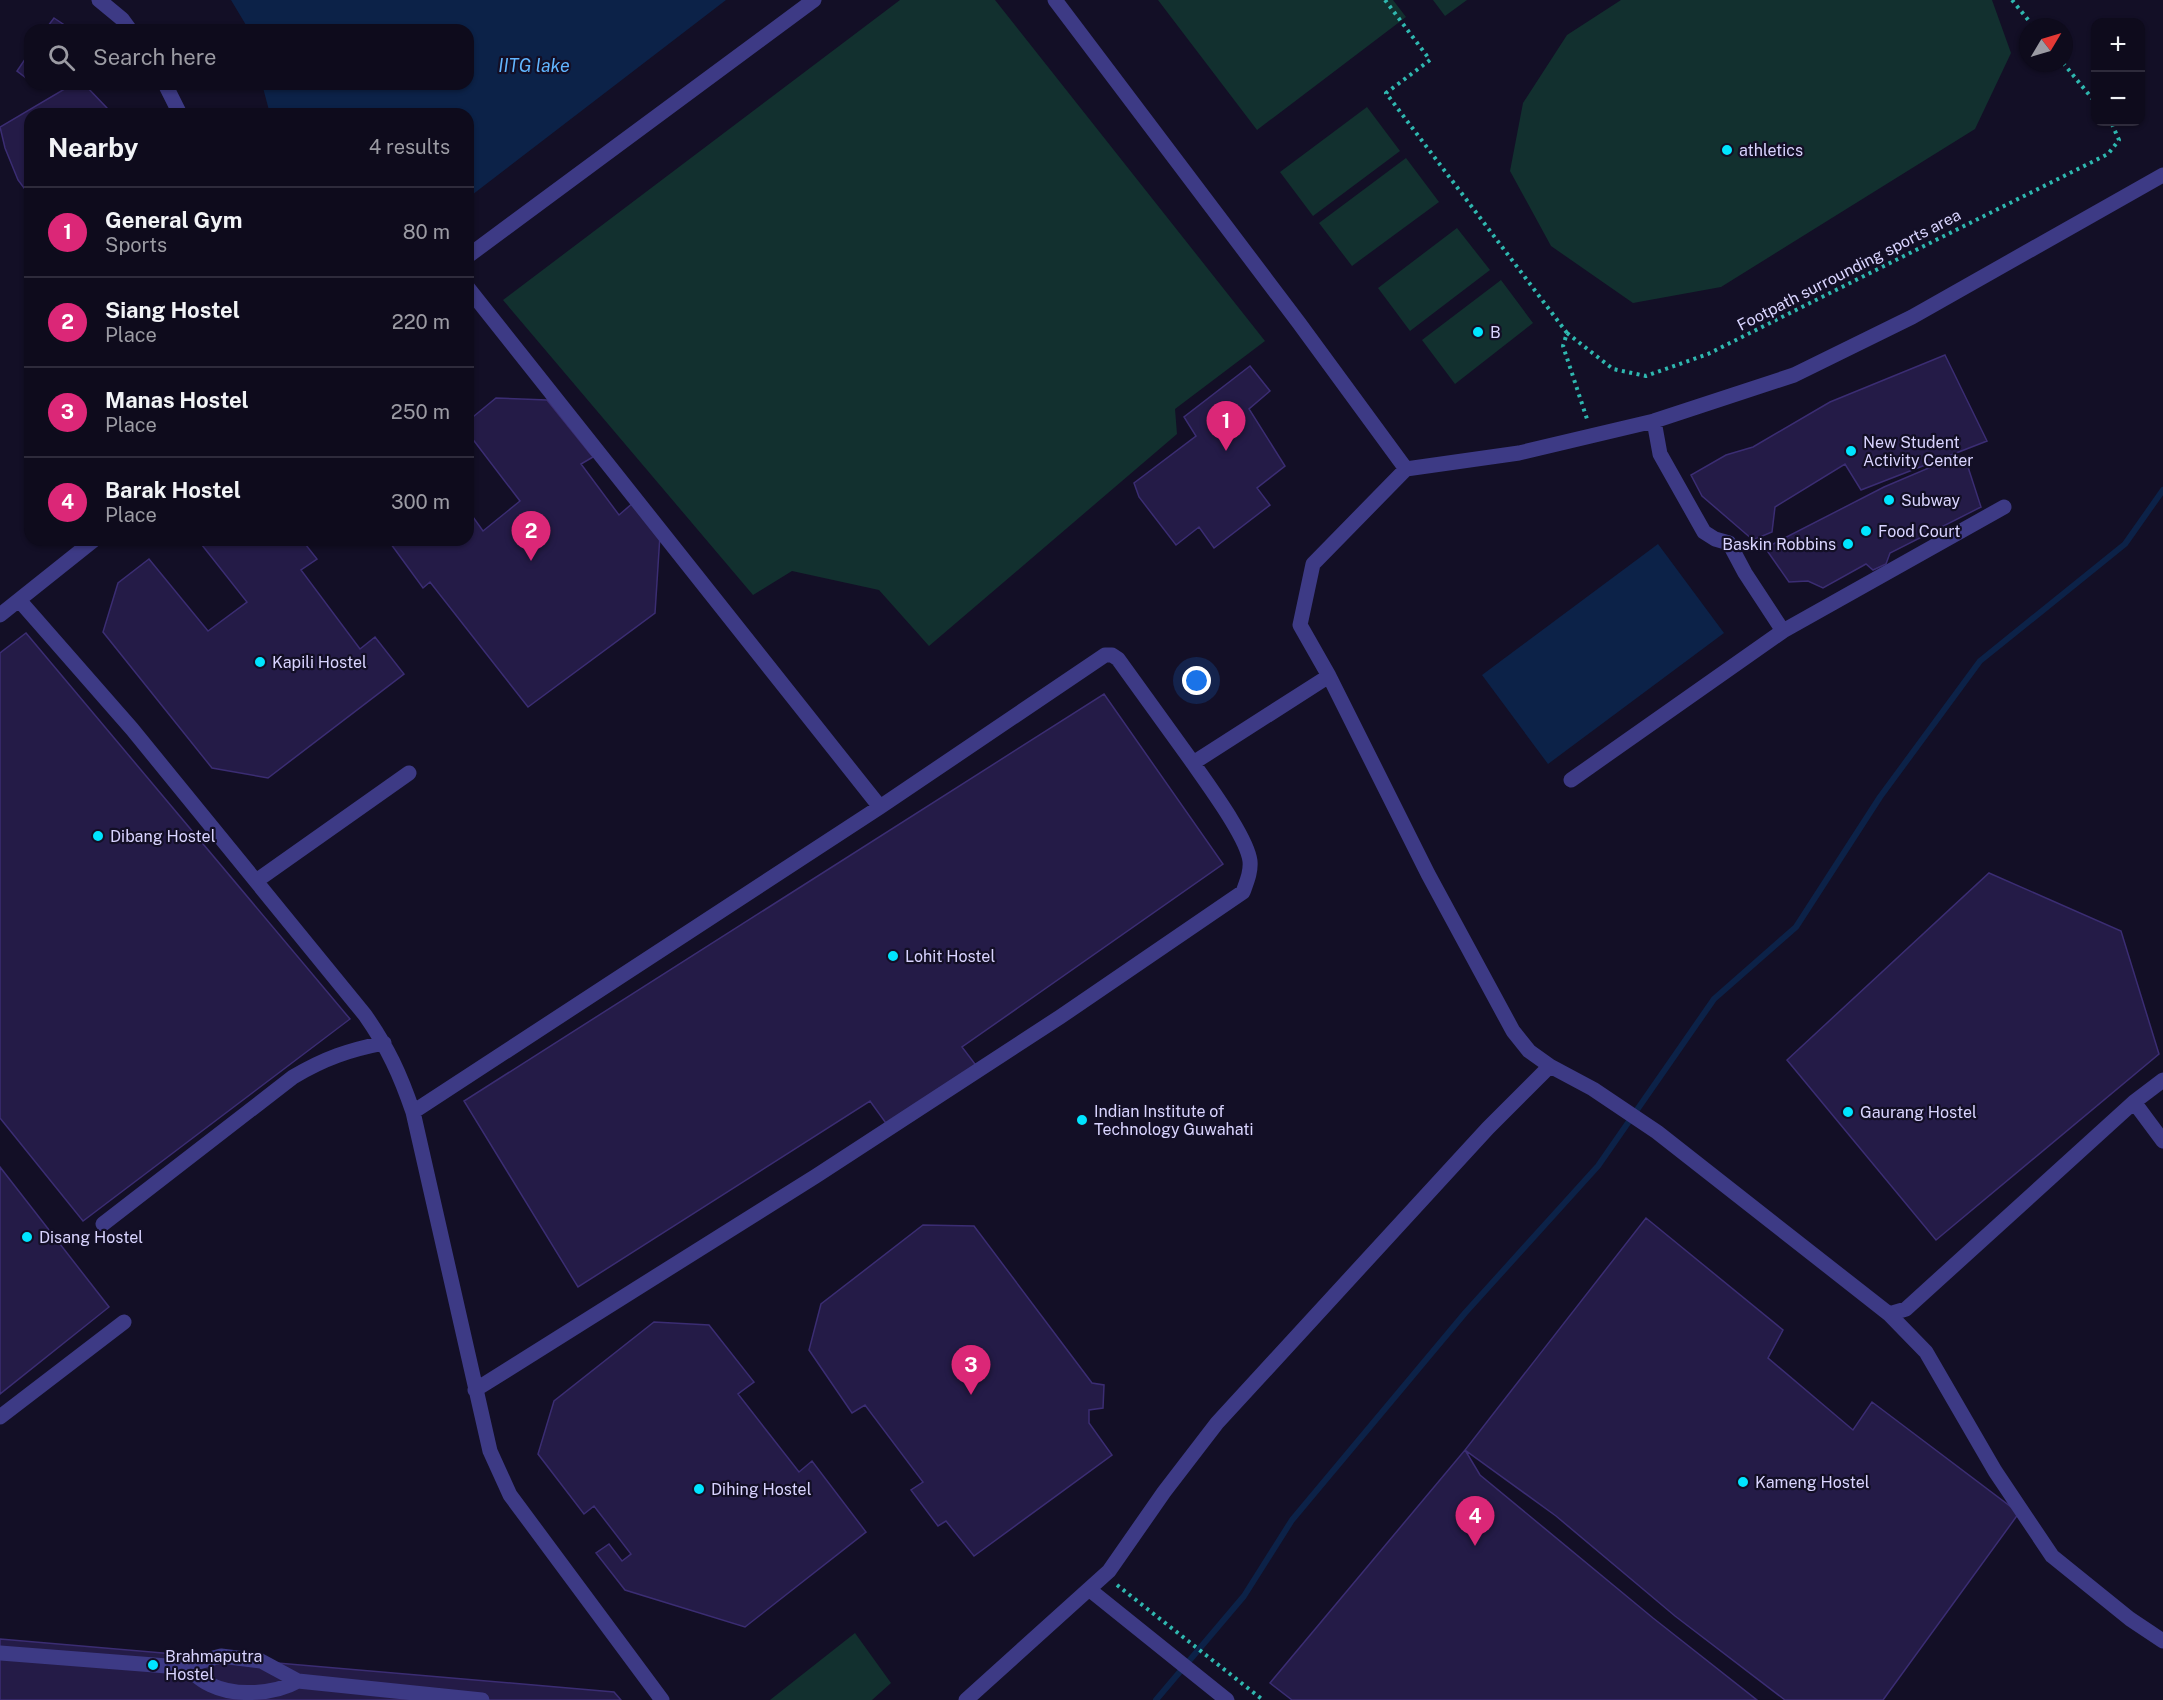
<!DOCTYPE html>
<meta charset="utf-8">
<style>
:root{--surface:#0e0b1c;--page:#1c1929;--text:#f1f3f6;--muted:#9b9ba3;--line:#2e2b3b;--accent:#db2777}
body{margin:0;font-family:"Public Sans",sans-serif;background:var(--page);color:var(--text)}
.controls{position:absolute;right:18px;top:18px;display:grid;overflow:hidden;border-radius:12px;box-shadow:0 2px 4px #0004}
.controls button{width:54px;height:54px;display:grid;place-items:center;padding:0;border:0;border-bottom:2px solid var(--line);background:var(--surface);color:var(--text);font:30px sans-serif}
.compass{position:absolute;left:2019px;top:18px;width:54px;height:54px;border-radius:50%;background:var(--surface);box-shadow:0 2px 4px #0004;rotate:52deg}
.you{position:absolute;left:1197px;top:681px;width:21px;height:21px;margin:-15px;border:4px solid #fff;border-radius:50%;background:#1a73e8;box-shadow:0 0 0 9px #1a73e833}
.badge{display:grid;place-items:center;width:39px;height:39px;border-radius:50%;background:var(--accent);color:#fff;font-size:20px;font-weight:700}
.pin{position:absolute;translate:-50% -50px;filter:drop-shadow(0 2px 3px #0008)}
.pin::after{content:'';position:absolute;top:32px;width:21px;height:18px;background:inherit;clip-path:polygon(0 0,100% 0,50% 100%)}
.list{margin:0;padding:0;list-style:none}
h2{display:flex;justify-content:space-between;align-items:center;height:78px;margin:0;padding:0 24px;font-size:26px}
h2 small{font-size:20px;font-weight:400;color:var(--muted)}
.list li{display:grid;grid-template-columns:39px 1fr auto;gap:18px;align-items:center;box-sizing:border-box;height:90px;padding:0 24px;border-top:2px solid var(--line)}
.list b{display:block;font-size:22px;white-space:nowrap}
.list p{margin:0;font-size:20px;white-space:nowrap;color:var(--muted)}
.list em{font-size:20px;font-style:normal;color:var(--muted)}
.icon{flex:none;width:33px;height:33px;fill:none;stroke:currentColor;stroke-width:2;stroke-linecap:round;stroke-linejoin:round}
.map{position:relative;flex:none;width:2163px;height:1700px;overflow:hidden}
.search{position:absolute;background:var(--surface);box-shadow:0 2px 4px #0004;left:24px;top:24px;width:450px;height:66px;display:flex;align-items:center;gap:15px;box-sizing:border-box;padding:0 21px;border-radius:18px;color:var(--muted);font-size:22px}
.panel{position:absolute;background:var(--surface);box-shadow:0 2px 4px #0004;left:24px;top:108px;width:450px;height:438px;border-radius:18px}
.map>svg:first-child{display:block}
</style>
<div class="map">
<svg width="2163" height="1700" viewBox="0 0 2163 1700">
<rect width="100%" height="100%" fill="#130f26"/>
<path fill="#12302f" d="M 900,0 L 995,0 L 1265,341 L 1175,409 L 1177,434 L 929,646 L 879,590 L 792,571 L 753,595 L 503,300 Z
M 1158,0 L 1393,0 L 1406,17 L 1257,130 Z
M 1433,0 L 1467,0 L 1445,16 Z
M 1621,0 L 1992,0 L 2011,53 L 1975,129 L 1721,287 L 1633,303 L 1551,246 L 1510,171 L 1523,103 L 1567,35 Z
M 1367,107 L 1400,151 L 1313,216 L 1280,172 Z
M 1406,158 L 1439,202 L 1352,266 L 1319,223 Z
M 1457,228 L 1490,270 L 1410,331 L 1378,288 Z
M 1501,280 L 1533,323 L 1455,384 L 1422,340 Z
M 855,1633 L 891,1683 L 872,1700 L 770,1700 Z"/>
<path fill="#0c2248" d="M 231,0 L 726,0 L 468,198 L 468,114 L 270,114 L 262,84 L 468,84 L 468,30 L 249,30 Z
M 1658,544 L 1724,633 L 1548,764 L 1482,675 Z"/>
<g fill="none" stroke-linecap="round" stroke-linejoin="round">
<path stroke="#0c2248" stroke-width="6" d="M 1156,1700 L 1244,1596 L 1292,1520 L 1465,1313 L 1598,1166 L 1714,999 L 1796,927 L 1880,797 L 1980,661 L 2125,544 L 2163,490"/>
</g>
<path fill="#241b47" stroke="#3b2d73" stroke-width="1.5" d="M 54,18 L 72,30 L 45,30 Z
M 30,52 L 30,81 L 17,71 Z
M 73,84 L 84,84 L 107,108 L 111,114 L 30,114 L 30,196 L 18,180 L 5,148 L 0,127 Z
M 1945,355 L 1987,441 L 1861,490 L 1845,464 L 1775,507 L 1772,532 L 1753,540 L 1702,496 L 1691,475 L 1726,455 L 1753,447 L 1830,402 Z
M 1250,366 L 1270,391 L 1249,409 L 1285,466 L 1257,488 L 1270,505 L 1214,548 L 1199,527 L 1176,545 L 1139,497 L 1134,483 L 1196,436 L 1184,417 Z
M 496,398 L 547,400 L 593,457 L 581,464 L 619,515 L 634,502 L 660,535 L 655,613 L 528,707 L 430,582 L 423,588 L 388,540 L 468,540 L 468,510 L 483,531 L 520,501 L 468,433 L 468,421 Z
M 1952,458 L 1968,467 L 1981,507 L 1890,553 L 1886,564 L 1873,570 L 1866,564 L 1823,588 L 1808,581 L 1789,582 L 1768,552 L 1773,544 L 1884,487 Z
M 198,540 L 302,540 L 317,559 L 301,570 L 360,649 L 375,637 L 404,674 L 268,778 L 212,768 L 103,632 L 118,583 L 149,559 L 208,631 L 247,602 Z
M 26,633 L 350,1019 L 83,1221 L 0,1118 L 0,653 Z
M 1104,694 L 1223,864 L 962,1047 L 978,1068 L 888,1126 L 870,1101 L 578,1287 L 464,1101 Z
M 1989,873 L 2121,931 L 2159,1054 L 1936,1240 L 1787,1060 Z
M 0,1167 L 109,1307 L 0,1394 Z
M 1646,1218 L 1783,1330 L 1768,1358 L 1853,1430 L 1872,1402 L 2019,1513 L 1883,1700 L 1785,1700 L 1675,1616 L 1556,1516 L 1465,1450 Z
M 923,1225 L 974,1226 L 1092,1383 L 1104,1385 L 1103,1408 L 1089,1410 L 1089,1423 L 1112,1455 L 974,1556 L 946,1521 L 938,1526 L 911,1490 L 923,1482 L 865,1405 L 852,1413 L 809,1350 L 821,1304 Z
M 654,1322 L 709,1325 L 754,1382 L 738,1394 L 799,1472 L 812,1461 L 866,1532 L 745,1627 L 625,1590 L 596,1553 L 609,1544 L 622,1561 L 631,1554 L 594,1506 L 584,1514 L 538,1454 L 554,1401 Z
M 1465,1450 L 1480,1475 L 1653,1618 L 1757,1700 L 1292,1700 L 1270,1683 Z
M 0,1639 L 614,1692 L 621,1700 L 0,1700 Z"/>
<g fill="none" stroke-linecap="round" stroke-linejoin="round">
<path stroke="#2fb8b0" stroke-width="4" stroke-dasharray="3 4.5" stroke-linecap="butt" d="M 1385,0 L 1430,60 L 1386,93 L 1567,333 L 1563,346 L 1587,419
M 2012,0 L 2034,27
M 2063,63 L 2096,103
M 1567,333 L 1613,369 L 1646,376 L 1708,354 L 2108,154 L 2119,140 L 2111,122
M 1117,1585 L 1263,1700"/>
<path stroke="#3d3a85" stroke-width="15" d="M 99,0 L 122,19 L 130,30
M 1055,0 L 1299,323 L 1406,469 L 1313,564 L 1300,625 L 1329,676 L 1428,874 L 1513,1031 L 1529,1051 L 1550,1066 L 1593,1089 L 1657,1132 L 1889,1314 L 1906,1309 L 2134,1102 L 2163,1080
M 165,84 L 180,114
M 468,256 L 814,0
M 468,288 L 880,807
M 1654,421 L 1660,454 L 1704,532 L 1715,539 L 1729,543 L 1745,573 L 1783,631
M 1406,469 L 1519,453 L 1654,421 L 1794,375 L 1912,317 L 2163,175
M 19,600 L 132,729 L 365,1015 C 388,1048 400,1074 413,1112 L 490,1451 L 510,1495 L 662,1700
M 0,615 L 94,540
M 1571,780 L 1783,631 L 2004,507
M 256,881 L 409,773
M 2134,1102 L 2163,1141
M 413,1112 L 880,807 L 1105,655 L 1112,655 L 1118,659 L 1193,763 L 1329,676
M 103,1224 L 293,1077 C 325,1058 349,1050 384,1043
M 1889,1314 L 1926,1352 L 1995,1471 L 2052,1556 L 2130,1619 L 2163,1641
M 475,1390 L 816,1176 L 1060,1017 L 1243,892 C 1247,881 1251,872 1250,861 C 1247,837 1208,785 1193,763
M 0,1417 L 124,1322
M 1090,1590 L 1227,1700
M 0,1653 L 180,1667 L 221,1656 L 261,1661 L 298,1681 L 482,1700
M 185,1666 C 193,1673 201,1681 211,1685 C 236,1697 275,1694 298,1681
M 966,1700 L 1109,1571 L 1164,1492 L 1217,1423 L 1488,1128 L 1550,1066"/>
</g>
<g fill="#00e5ff" stroke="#130f26" stroke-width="2">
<circle cx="1727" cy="150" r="6"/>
<circle cx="1478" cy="332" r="6"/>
<circle cx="1851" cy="451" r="6"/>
<circle cx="1889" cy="500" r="6"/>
<circle cx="1866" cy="531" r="6"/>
<circle cx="1848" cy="544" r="6"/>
<circle cx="260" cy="662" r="6"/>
<circle cx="98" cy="836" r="6"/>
<circle cx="893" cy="956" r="6"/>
<circle cx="1848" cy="1112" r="6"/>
<circle cx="1082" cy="1120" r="6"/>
<circle cx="27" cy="1237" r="6"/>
<circle cx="1743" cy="1482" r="6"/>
<circle cx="699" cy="1489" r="6"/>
<circle cx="153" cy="1665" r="6"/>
</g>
<g text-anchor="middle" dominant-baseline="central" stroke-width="4.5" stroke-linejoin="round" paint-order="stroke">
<g font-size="16" fill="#d9d4ff" stroke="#130f26" text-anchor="start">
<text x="1739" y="150">athletics</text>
<text x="1490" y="332">B</text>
<text x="1863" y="442">New Student<tspan x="1863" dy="18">Activity Center</tspan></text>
<text x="1901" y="500">Subway</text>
<text x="1878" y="531">Food Court</text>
<text x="1836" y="544" text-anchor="end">Baskin Robbins</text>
<text x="272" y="662">Kapili Hostel</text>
<text x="110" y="836">Dibang Hostel</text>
<text x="905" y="956">Lohit Hostel</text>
<text x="1094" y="1111">Indian Institute of<tspan x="1094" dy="18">Technology Guwahati</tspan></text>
<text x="1860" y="1112">Gaurang Hostel</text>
<text x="39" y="1237">Disang Hostel</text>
<text x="1755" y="1482">Kameng Hostel</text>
<text x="711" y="1489">Dihing Hostel</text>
<text x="165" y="1656">Brahmaputra<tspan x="165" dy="18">Hostel</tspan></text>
</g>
<g font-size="16" fill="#d9d4ff" stroke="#130f26">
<text transform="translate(1849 270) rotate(-27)">Footpath surrounding sports area</text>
</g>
<g font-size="18" font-style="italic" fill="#62b6ff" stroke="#130f26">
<text x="534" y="65">IITG lake</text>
</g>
</g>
</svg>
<div class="controls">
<button>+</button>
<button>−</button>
</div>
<svg class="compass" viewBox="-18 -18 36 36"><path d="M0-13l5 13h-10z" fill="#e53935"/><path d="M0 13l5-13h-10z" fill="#9b9ba3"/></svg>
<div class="you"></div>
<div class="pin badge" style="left:1226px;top:451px">1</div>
<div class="pin badge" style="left:531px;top:561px">2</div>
<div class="pin badge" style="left:971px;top:1395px">3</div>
<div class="pin badge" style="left:1475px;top:1546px">4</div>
<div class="search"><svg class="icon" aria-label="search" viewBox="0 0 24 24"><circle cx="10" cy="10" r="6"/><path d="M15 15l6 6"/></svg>Search here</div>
<section class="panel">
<h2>Nearby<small>4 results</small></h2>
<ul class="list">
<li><span class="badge">1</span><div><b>General Gym</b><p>Sports</p></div><em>80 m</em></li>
<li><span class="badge">2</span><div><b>Siang Hostel</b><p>Place</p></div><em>220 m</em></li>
<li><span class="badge">3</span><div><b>Manas Hostel</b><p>Place</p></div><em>250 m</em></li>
<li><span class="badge">4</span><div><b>Barak Hostel</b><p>Place</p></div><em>300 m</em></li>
</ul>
</section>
</div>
